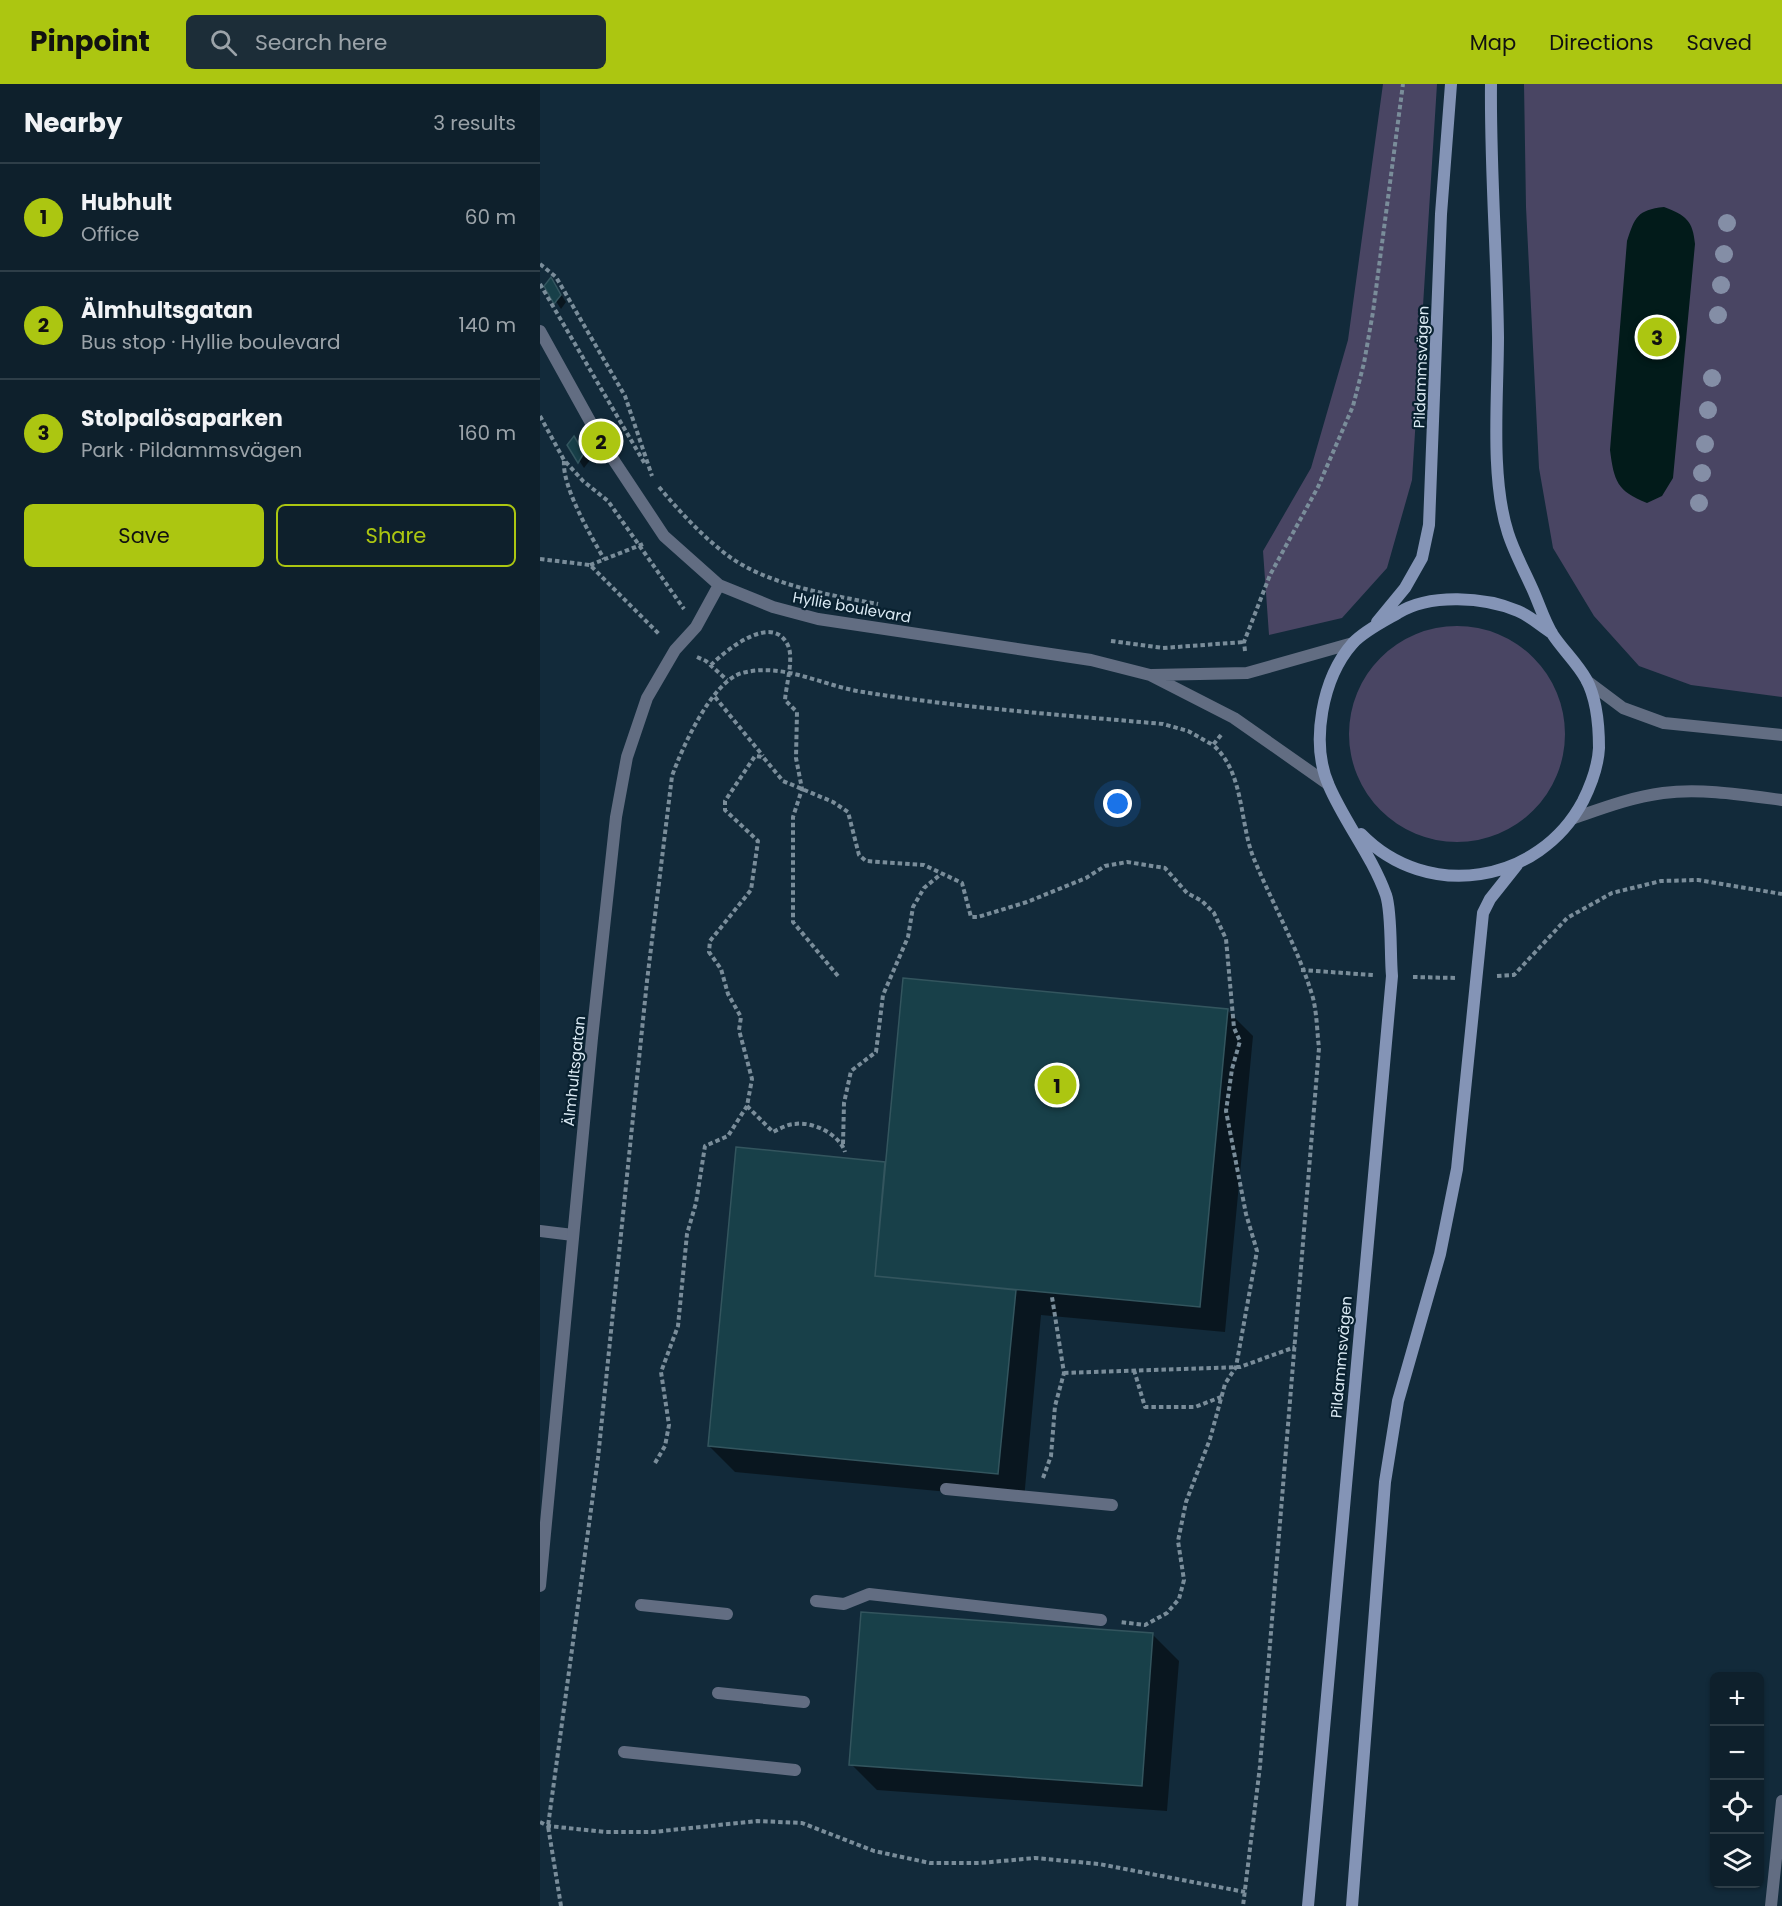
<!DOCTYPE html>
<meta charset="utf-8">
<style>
:root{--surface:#0e202c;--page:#1c2d38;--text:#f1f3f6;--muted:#9ba3a9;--line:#2e3e48;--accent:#acc611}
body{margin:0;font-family:Poppins,sans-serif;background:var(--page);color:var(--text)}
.controls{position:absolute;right:18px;bottom:18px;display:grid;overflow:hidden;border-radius:9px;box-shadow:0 2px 4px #0004}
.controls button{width:54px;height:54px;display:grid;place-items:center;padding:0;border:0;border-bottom:2px solid var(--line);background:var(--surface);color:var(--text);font:30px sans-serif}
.you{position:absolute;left:578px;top:720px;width:21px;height:21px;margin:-15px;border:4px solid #fff;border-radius:50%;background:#1a73e8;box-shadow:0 0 0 9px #1a73e833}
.badge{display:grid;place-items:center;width:39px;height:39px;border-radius:50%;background:var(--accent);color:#111;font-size:20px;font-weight:700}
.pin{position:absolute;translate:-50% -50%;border:3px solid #fff;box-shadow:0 2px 6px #0006}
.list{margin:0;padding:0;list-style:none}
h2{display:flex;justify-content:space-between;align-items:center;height:78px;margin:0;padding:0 24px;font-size:26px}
h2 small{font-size:20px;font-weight:400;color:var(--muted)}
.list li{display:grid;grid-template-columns:39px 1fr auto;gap:18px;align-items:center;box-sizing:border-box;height:108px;padding:0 24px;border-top:2px solid var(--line)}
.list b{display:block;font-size:22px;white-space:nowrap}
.list p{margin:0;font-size:20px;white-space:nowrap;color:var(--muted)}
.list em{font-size:20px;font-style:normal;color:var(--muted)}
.actions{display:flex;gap:12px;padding:18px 24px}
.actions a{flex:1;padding:14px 0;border:2px solid var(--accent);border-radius:9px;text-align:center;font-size:21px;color:var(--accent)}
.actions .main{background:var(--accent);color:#111}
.icon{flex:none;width:33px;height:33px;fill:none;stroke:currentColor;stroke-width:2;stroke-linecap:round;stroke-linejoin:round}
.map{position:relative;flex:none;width:1242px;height:1822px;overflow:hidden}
header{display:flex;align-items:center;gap:36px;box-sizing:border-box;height:84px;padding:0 30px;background:var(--accent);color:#111}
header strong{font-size:28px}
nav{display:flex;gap:33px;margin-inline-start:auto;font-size:21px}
.search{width:420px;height:54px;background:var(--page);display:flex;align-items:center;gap:15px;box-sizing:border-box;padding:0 21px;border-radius:9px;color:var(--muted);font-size:22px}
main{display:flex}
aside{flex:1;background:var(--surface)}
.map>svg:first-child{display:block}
</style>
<header>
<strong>Pinpoint</strong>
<div class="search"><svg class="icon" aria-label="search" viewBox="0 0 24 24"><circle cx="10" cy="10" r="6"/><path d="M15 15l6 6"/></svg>Search here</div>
<nav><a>Map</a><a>Directions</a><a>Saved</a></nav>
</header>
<main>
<aside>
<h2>Nearby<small>3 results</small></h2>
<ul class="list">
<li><span class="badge">1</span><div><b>Hubhult</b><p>Office</p></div><em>60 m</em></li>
<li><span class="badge">2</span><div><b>Älmhultsgatan</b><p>Bus stop · Hyllie boulevard</p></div><em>140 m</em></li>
<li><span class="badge">3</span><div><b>Stolpalösaparken</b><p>Park · Pildammsvägen</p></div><em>160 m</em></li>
</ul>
<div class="actions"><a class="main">Save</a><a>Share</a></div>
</aside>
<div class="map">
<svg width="1242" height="1822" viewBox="0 0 1242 1822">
<rect width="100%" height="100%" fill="#122a3a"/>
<path fill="#494563" d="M 843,0 L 897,0 L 872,396 L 847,484 L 802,534 L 729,551 L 723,467 L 771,384 L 808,256 Z
M 984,0 L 1242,0 L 1242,613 L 1151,601 L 1099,582 L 1054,532 L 1013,464 L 999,384 L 986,123 Z
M809 650a108 108 0 1 1 216 0a108 108 0 1 1-216 0Z"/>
<path fill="#021b1a" d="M 1124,123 C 1146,131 1153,137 1155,160 L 1133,394 L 1122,412 L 1107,419 C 1077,407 1074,397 1070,366 L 1087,157 C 1095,133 1097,126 1124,123 Z"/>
<path fill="#0007" d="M 11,195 L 26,218 L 21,225 L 6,202 Z
M 34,355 L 50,376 L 44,384 L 29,361 Z
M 687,926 L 713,952 L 685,1248 L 501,1231 L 484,1415 L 195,1388 L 169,1362 L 198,1065 L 347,1079 Z
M 613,1551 L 639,1577 L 627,1727 L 337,1706 L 311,1680 Z"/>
<path fill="#184049" stroke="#33555e" stroke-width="1.5" d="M 11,193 L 21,211 L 14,220 L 4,202 Z
M 34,352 L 44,369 L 38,379 L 27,361 Z
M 363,894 L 688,925 L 660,1223 L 335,1192 Z
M 196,1063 L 345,1078 L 335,1192 L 476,1206 L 458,1390 L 168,1362 Z
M 321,1528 L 613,1549 L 602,1702 L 309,1681 Z"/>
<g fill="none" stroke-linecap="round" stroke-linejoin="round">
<path stroke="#7a8d9a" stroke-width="4" stroke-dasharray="4.5 3" stroke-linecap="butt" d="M 0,180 L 16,193 L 85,312 L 112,392
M 0,200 L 105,380
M 0,332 L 24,376 L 43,397 L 68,417 L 144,525
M 24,377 C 22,403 51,452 64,475
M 119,403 C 140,428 161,451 187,471 C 227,501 290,511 338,520
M 0,475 L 50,481 L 120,551
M 50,481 L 103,460
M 571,557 L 623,564 L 704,558
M 705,567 L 704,558 L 730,491 L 778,403 L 813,322 L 824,279 L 833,228 L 863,0
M 157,573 L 166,577 L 187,596
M 171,581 C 186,566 235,526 249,564 C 253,578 246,602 245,616 L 257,628 L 256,674 L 262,705 L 253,733 L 253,838 L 298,892
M 175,613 L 223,672
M 681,651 L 673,661 C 705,689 699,739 714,775 C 733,821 759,866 773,914 C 777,930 777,948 779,964 L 720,1682 L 703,1822
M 761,886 L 833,891
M 957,892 L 974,891 L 1027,834 L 1072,809 L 1121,797 L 1158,796 L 1242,810
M 873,893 L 916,894
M 207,1022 L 233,1048 C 239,1045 248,1040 255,1040 C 273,1037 300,1051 305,1068
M 303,1060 L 304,1019 L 311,987 L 336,968 L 343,911 L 368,853 L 373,823 L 384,804 L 401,790
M 594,1286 L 605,1323 L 655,1323 L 681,1313
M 524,1289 L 700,1283 L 755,1263
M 115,1379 L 125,1362 L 129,1341 L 121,1288 L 138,1242 L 147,1150 L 156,1119 L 165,1062 L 188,1052 L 207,1022 L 212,995 L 199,946 L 201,933 L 188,910 L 181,885 L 169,868 L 170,857 L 211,806 L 218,757 L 185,726 L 185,717 L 215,672 L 223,673 L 243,697 L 293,718 L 308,728 L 319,771 L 326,777 L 384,781 L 422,799 L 431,833 L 438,833 L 487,818 L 546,794 L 565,782 L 587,778 L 625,784 L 647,809 L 662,817 L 674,829 L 686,855 L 694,944 L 700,957 L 692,985 L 686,1027 L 706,1130 L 717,1167 L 696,1283 L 685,1300 L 670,1355 L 646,1418 L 638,1457 L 644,1496 L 639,1515 L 627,1529 L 605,1541 L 580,1538
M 503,1394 L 511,1372 L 515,1322 L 524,1289 L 512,1213
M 0,1738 L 8,1742 L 66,1748 L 113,1748 L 217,1737 L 262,1739 L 334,1767 L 390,1779 L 440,1779 L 495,1774 L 559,1780 L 705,1808
M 21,1822 L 8,1742 L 58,1374 L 107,897 L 132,692 C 142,664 172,597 202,589 C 243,578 283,602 323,608 C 422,624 523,631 623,640 L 648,647 L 673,661"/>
<path stroke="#626d82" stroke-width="12" d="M 0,1147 L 33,1151
M 406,1405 L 572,1421
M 276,1517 L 304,1520 L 329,1510 L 561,1536
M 101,1521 L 187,1530
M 178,1609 L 264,1618
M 84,1668 L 255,1686
M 1231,1822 L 1242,1717"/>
<path stroke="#626d82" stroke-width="12" d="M 0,247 L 61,357 L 124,452 L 179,501 L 233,523 L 278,535 L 551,576 L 610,591 L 694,634 L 788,700
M 612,591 L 707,589 L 813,559
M 0,1502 L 52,954 L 76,733 L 87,673 L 107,614 L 135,566 L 156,543 L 179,501"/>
<path stroke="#626d82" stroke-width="12" d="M 1047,597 L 1083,624 L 1124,639 L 1242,651
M 1034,734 C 1063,724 1092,713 1123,709 C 1161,704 1204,711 1242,716"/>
<path stroke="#8494b6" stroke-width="12" d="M 837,538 L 865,504 L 882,474 L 889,441 L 901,130 L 911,0
M 821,750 C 887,818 999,800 1043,717 C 1051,701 1058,682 1059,664 C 1059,642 1057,615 1046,595 C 1037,579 1023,566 1013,551 C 1004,537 999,519 992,504 C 984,486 974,468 968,449 C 950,393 958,312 958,253 C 957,168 950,84 951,0
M 768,1822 L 852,892 C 850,871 852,829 846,811 C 832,772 805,739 789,702 C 770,659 782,594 813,559 C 824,547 844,537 858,529 C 890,509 945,513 978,527 C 990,532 1001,542 1012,549
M 812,1822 L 845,1398 L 858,1317 L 900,1170 L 917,1085 L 943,829 L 950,815 L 977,781"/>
</g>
<g fill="#848ea6">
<circle cx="1187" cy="139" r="9"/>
<circle cx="1184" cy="170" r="9"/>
<circle cx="1181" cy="201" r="9"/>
<circle cx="1178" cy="231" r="9"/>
<circle cx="1172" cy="294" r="9"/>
<circle cx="1168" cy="326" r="9"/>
<circle cx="1165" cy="360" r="9"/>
<circle cx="1162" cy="389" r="9"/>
<circle cx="1159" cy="419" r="9"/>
</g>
<g text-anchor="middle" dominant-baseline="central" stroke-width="4.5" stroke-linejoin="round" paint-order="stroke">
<g font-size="15" fill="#dbeaf4" stroke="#08202f">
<text transform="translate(881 283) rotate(-88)">Pildammsvägen</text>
<text transform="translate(312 523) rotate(10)">Hyllie boulevard</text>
<text transform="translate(34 987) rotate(-84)">Älmhultsgatan</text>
<text transform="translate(801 1273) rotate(-85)">Pildammsvägen</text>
</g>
</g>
</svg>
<div class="controls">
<button>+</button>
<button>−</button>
<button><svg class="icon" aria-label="locate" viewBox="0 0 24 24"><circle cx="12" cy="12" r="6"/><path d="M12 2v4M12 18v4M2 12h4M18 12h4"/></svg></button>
<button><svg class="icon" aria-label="layers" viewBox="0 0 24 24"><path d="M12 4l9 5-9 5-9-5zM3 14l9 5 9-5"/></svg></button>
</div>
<div class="you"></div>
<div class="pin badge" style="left:517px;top:1001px">1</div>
<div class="pin badge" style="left:61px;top:357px">2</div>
<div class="pin badge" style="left:1117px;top:253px">3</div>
</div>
</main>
